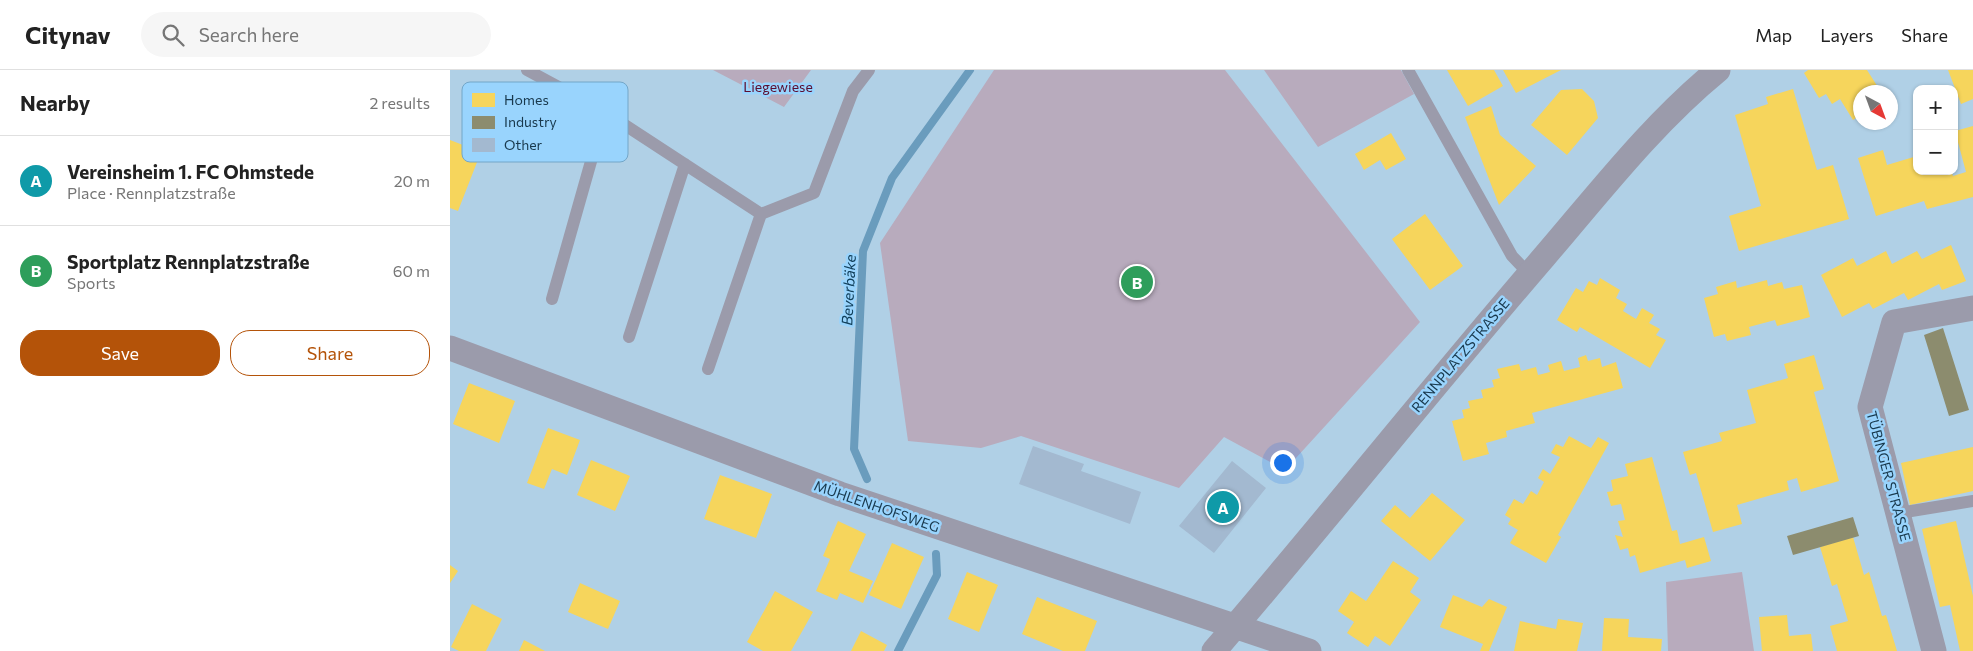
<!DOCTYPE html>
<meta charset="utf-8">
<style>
:root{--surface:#fff;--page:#f6f6f6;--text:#222;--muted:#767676;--line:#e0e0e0;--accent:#b45309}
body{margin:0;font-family:Commissioner,sans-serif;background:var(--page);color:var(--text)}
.controls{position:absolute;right:15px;top:15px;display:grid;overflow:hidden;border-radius:10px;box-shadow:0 1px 4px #0004}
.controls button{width:45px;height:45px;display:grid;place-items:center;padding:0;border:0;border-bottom:1px solid var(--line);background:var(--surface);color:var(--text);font:25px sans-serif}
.compass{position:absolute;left:1403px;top:15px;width:45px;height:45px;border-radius:50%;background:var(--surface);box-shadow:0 1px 4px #0004;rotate:139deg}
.you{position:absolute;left:832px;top:392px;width:18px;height:18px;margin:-12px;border:4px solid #fff;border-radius:50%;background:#1a73e8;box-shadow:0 0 0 8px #1a73e833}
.badge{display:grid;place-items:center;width:32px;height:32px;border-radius:50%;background:var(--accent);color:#fff;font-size:16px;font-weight:700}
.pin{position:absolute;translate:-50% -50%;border:2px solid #fff;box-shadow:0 1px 5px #0006}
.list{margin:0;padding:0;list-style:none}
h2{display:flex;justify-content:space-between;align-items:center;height:65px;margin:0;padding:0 20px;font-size:21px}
h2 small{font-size:16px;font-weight:400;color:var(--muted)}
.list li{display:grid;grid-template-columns:32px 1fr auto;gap:15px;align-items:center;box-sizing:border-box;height:90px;padding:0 20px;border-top:1px solid var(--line)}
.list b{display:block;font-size:19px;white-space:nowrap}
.list p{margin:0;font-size:16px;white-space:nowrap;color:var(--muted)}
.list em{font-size:16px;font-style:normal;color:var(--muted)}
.actions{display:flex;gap:10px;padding:15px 20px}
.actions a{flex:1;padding:11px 0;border:1px solid var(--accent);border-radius:20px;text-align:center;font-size:18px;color:var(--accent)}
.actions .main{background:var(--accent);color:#fff}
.icon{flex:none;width:28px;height:28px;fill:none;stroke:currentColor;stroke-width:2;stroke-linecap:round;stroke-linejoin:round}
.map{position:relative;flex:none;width:1523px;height:581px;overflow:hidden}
header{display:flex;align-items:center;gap:30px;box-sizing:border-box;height:70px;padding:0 25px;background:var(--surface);border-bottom:1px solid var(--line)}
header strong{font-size:24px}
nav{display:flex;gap:28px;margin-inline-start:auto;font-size:18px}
.search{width:350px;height:45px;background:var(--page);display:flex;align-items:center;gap:12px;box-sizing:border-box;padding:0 18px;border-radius:28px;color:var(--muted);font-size:19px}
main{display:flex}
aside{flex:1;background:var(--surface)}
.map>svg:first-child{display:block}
</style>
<header>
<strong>Citynav</strong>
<div class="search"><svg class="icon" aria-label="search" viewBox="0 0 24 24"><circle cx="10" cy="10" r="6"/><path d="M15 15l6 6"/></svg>Search here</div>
<nav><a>Map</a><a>Layers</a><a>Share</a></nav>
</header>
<main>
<aside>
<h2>Nearby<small>2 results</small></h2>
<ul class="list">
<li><span class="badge" style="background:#0f9aa8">A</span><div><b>Vereinsheim 1. FC Ohmstede</b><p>Place · Rennplatzstraße</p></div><em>20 m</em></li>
<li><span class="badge" style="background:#2e9e5b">B</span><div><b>Sportplatz Rennplatzstraße</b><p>Sports</p></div><em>60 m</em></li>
</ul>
<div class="actions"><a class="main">Save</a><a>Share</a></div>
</aside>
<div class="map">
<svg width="1523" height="581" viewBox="0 0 1523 581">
<rect width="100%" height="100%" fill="#b0d0e6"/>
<path fill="#b8abbd" d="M 263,0 L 361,0 L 334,37 Z
M 544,0 L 775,0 L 970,252 L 835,400 L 774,367 L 729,418 L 571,366 L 531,378 L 458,371 L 430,173 Z
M 814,0 L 951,0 L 964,24 L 868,77 Z
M 1292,502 L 1304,581 L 1218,581 L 1216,512 Z"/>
<path fill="#f6d55c" d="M 997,0 L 1044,0 L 1053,16 L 1018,36 Z
M 1053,0 L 1111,0 L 1066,23 Z
M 1358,0 L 1417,0 L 1431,22 L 1410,22 L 1410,45 L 1403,50 L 1390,29 L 1382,34 L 1376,24 L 1369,28 L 1354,3 Z
M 1498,0 L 1523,0 L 1523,29 L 1511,34 Z
M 1132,19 L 1144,31 L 1148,48 L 1117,85 L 1081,55 L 1111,20 Z
M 1343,19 L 1367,100 L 1383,95 L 1399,149 L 1289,181 L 1279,146 L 1311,136 L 1285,45 L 1318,34 L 1316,27 Z
M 1041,36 L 1050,65 L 1086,96 L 1049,135 L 1015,47 Z
M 1523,56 L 1523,127 L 1477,139 L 1474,131 L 1426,146 L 1408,88 L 1433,80 L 1437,95 L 1467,86 L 1467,101 L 1501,101 L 1503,106 L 1516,102 L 1505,61 Z
M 941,63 L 956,89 L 936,100 L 930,90 L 914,100 L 905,84 Z
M 0,70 L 31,82 L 8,141 L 0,138 Z
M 975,144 L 1013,196 L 980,220 L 942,169 Z
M 1501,175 L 1516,211 L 1492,220 L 1489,214 L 1458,230 L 1454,223 L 1423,239 L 1419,233 L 1392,247 L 1371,205 L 1403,188 L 1407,196 L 1436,181 L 1442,194 L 1467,181 L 1472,189 Z
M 1150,208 L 1170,220 L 1166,228 L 1177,234 L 1173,241 L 1186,249 L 1192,238 L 1204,245 L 1199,253 L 1210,259 L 1206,265 L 1216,270 L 1200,298 L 1130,257 L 1127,262 L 1107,250 L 1126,218 L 1133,222 L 1139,211 L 1147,215 Z
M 1317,210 L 1318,216 L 1332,212 L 1334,219 L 1352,215 L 1360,247 L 1327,256 L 1325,250 L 1299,257 L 1301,265 L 1277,271 L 1275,264 L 1264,267 L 1254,228 L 1268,224 L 1266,217 L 1286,211 L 1287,218 Z
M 1136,285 L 1138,291 L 1150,288 L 1152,297 L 1166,292 L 1173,318 L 1082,343 L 1085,353 L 1056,361 L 1057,367 L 1036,373 L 1039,384 L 1013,391 L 1002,351 L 1014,348 L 1012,340 L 1020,338 L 1018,331 L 1033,328 L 1031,320 L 1044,317 L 1042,310 L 1050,308 L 1047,299 L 1069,294 L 1071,301 L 1086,297 L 1088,305 L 1100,302 L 1098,295 L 1111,291 L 1114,301 L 1130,297 L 1128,288 Z
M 1364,285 L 1374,319 L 1364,322 L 1389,411 L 1351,422 L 1347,408 L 1337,411 L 1339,420 L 1287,435 L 1292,454 L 1263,462 L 1246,403 L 1240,405 L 1233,382 L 1272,371 L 1269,363 L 1306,353 L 1297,320 L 1338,308 L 1334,294 Z
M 19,313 L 65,331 L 49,373 L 3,354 Z
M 98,358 L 130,370 L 117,405 L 102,399 L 94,419 L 77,413 Z
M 1119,366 L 1141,378 L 1148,367 L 1159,373 L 1108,465 L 1111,467 L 1096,493 L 1060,473 L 1068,460 L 1058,454 L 1061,449 L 1055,445 L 1064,429 L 1073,434 L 1081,421 L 1087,425 L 1094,412 L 1088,408 L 1093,399 L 1100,404 L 1110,387 L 1101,383 L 1106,374 L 1113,377 Z
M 1523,377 L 1523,421 L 1460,435 L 1451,393 Z
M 1202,387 L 1222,461 L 1227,460 L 1230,474 L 1254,467 L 1261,491 L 1237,498 L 1235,490 L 1190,503 L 1185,485 L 1180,487 L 1178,478 L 1170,480 L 1165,465 L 1173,467 L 1168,451 L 1175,450 L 1171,434 L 1161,436 L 1157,422 L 1163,421 L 1161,410 L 1178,406 L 1175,394 Z
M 141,390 L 180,406 L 165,441 L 127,425 Z
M 270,405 L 322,424 L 306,468 L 254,449 Z
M 982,423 L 1015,450 L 980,491 L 931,451 L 945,435 L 960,448 Z
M 388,451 L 416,464 L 399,501 L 423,511 L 413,533 L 390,523 L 387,530 L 366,521 L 380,489 L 373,486 Z
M 1506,451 L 1523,526 L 1523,581 L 1510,581 L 1500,535 L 1490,537 L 1472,459 Z
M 1403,467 L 1414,505 L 1419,502 L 1432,546 L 1436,545 L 1447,581 L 1387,581 L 1380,556 L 1398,551 L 1387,514 L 1382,516 L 1370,477 Z
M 442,473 L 474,487 L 451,539 L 419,525 Z
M 943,491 L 969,508 L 960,522 L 971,530 L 940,576 L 925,566 L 918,577 L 897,563 L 904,552 L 888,541 L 901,521 L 916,531 Z
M 0,495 L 8,501 L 0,513 Z
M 517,502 L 548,515 L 529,562 L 498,549 Z
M 130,513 L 170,531 L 158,559 L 118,542 Z
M 325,521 L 363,542 L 341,581 L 313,581 L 297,572 Z
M 1003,525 L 1032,537 L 1039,529 L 1057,537 L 1039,581 L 1030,581 L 1033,574 L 990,557 Z
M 587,527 L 647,551 L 635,581 L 613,581 L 572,564 Z
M 22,534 L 52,549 L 36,581 L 9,581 L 1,577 Z
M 1337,545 L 1339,566 L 1361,564 L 1363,581 L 1312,581 L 1309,547 Z
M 1154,548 L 1179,549 L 1178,567 L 1212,569 L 1211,581 L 1152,581 Z
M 1108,549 L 1133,553 L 1127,581 L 1064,581 L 1070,551 L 1106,559 Z
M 411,561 L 437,575 L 434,581 L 401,581 Z
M 74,570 L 95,581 L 69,581 Z"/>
<path fill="#8c8c6e" d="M 1493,258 L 1519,340 L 1499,346 L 1474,265 Z
M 1403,447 L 1409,466 L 1343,485 L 1337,466 Z"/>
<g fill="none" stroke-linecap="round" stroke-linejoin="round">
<path stroke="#6a9cbd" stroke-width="8" d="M 417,409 L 404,379 L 413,181 L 442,108 L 520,0
M 448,581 L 487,505 L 486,484"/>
</g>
<path fill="#a3b9d0" d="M 583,376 L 634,394 L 631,401 L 691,422 L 680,454 L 569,414 Z
M 782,391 L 816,418 L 764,483 L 729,456 Z"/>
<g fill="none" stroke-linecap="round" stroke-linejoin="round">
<path stroke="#9b9bab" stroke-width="12" d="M 77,0 L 155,42 L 311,144 L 364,123 L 403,21 L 419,0
M 958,0 L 1062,186 L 1079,204
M 102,229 L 155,42
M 179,267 L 235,94
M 258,299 L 311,144
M 1449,443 L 1523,431"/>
<path stroke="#9b9bab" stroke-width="25" d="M 0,278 L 390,424 L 859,581
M 764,581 C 876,451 982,317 1094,187 C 1149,123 1202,54 1268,0
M 1484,581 L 1420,337 L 1444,252 L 1523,238"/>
</g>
<g text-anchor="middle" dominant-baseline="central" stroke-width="5" stroke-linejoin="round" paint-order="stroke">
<g font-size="14" fill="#5b0d30" stroke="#99d4fd">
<text x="328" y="16">Liegewiese</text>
</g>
<g font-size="14" fill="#19394d" stroke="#99d4fd">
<text transform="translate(1010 285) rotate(-50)">RENNPLATZSTRASSE</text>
<text transform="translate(1439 406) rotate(75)">TÜBINGER STRASSE</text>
<text transform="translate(427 436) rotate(19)">MÜHLENHOFSWEG</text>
</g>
<g font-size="15" font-style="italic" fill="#12405c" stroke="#99d4fd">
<text transform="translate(398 220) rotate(-87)">Beverbäke</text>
</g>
</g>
<rect x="12" y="12" width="166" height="80" rx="8" fill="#99d4fd" stroke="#73a6c8" stroke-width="1"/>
<rect x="22" y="23" width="23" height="14" fill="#f6d55c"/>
<rect x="22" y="46" width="23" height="13" fill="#8c8c6e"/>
<rect x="22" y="68" width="23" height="14" fill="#a3b9d0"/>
<g font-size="14" fill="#19394d">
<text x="54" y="35">Homes</text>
<text x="54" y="57">Industry</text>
<text x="54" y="80">Other</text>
</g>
</svg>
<div class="controls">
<button>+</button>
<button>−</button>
</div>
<svg class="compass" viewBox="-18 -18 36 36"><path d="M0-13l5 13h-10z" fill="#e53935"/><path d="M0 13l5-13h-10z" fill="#767676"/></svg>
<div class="you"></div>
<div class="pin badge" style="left:773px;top:437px;background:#0f9aa8">A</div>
<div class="pin badge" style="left:687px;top:212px;background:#2e9e5b">B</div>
</div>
</main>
